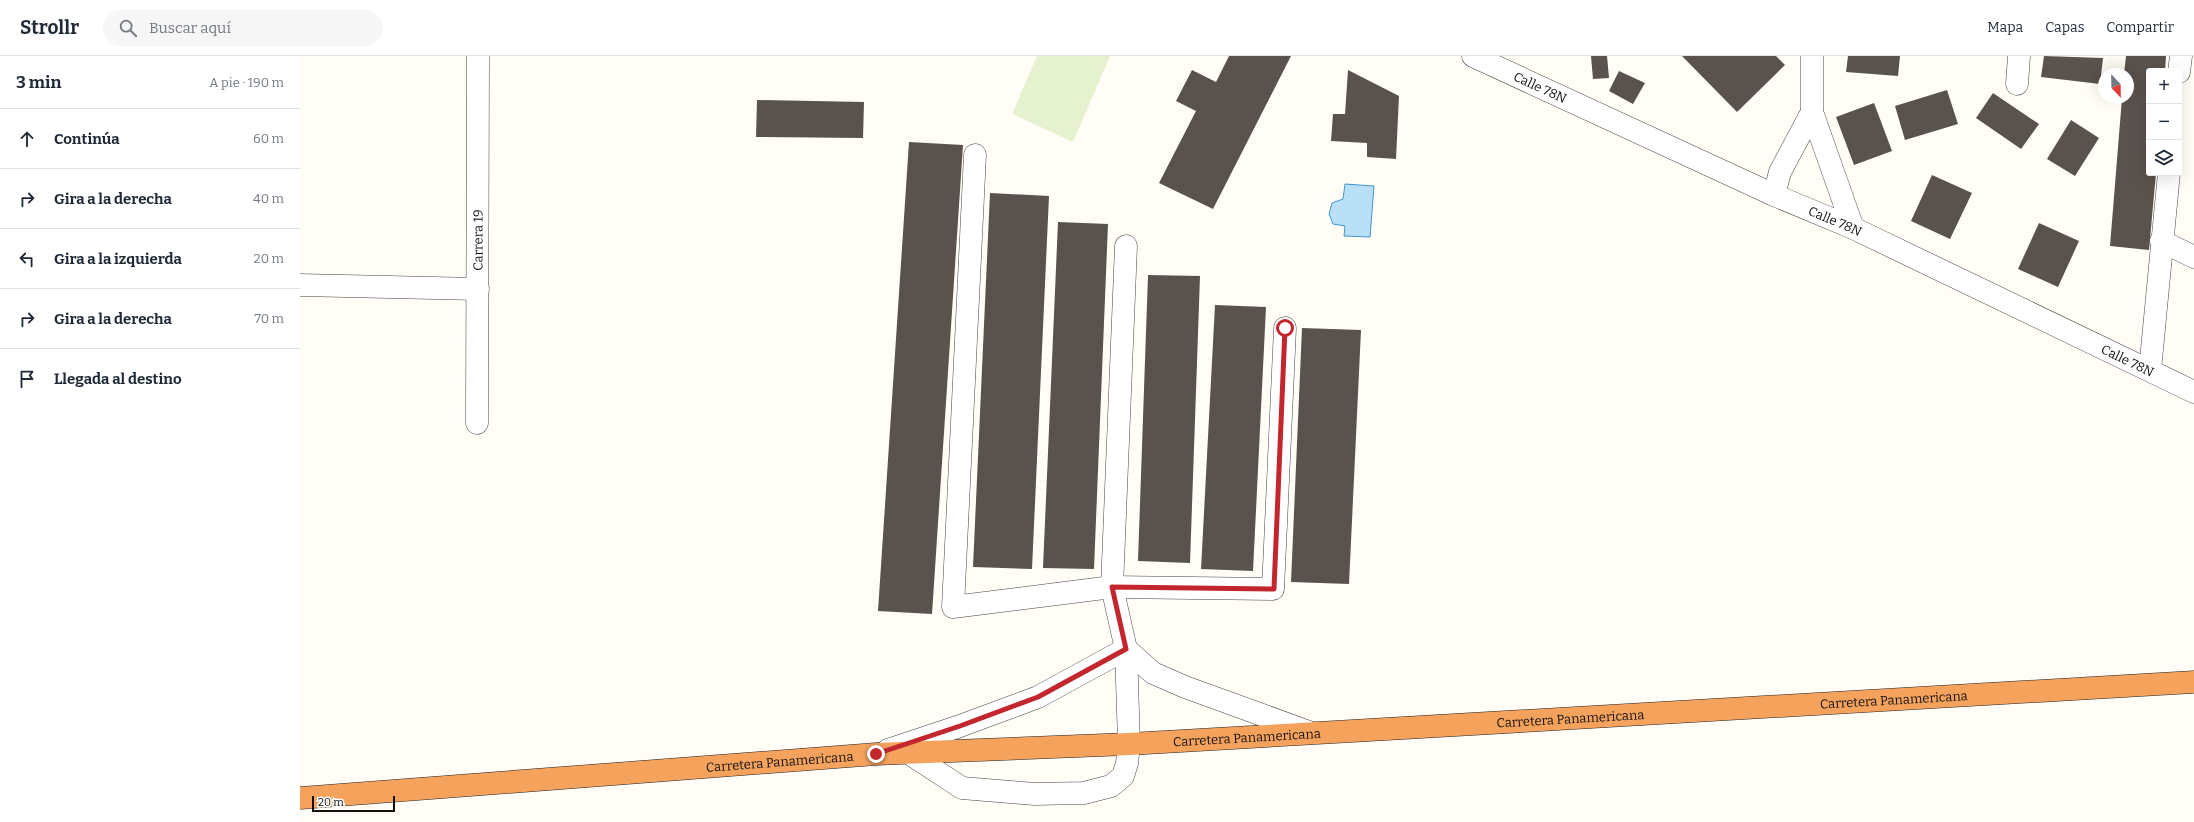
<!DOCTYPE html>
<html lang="es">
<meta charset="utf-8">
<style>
:root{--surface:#fff;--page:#f6f6f7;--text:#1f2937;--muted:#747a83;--line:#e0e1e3}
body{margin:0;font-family:Bitter,serif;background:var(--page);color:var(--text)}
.controls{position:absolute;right:12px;top:12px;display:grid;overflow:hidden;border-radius:4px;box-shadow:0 4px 16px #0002}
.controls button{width:36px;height:36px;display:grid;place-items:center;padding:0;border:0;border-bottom:1px solid var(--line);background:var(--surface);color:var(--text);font:20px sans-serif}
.compass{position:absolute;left:1798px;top:12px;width:36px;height:36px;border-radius:50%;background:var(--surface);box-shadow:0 4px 16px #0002;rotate:158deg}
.scale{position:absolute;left:12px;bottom:10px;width:83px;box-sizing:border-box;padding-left:4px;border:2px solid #111;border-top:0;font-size:11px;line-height:14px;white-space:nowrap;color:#111;-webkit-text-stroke:3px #fff;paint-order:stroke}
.stop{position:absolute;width:12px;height:12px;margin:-9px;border:3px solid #c4262e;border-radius:50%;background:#fff}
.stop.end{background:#c4262e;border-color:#fff;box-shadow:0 1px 4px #0008}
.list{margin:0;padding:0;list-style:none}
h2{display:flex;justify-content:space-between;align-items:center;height:52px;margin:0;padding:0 16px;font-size:17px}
h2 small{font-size:13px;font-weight:400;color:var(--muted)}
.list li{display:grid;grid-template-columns:26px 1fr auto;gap:12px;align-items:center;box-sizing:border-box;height:60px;padding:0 16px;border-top:1px solid var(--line)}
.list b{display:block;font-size:15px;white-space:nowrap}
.list em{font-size:13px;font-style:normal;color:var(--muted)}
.icon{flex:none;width:22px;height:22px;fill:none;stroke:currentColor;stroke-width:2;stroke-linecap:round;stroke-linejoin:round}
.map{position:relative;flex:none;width:1894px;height:766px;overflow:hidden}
header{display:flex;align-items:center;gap:24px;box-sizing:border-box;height:56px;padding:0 20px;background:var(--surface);border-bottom:1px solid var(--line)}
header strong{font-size:19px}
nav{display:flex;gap:22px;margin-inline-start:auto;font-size:14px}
.search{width:280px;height:36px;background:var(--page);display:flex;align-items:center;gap:10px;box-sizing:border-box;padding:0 14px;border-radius:22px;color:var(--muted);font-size:15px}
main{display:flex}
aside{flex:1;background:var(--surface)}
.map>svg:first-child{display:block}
</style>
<header>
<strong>Strollr</strong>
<div class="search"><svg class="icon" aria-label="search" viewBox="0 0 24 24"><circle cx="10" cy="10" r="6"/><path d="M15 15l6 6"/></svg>Buscar aquí</div>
<nav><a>Mapa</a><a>Capas</a><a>Compartir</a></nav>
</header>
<main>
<aside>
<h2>3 min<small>A pie · 190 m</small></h2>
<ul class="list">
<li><svg class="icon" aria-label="ahead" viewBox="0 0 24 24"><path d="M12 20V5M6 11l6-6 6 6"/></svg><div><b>Continúa</b></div><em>60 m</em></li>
<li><svg class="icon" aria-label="right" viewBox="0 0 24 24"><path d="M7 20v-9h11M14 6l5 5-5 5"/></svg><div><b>Gira a la derecha</b></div><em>40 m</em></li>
<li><svg class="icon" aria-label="left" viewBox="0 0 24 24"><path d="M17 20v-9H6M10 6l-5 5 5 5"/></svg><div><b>Gira a la izquierda</b></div><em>20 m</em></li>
<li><svg class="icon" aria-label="right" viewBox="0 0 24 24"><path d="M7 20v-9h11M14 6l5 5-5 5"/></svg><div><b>Gira a la derecha</b></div><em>70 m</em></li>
<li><svg class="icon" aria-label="arrive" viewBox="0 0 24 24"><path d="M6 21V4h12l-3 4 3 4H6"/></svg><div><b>Llegada al destino</b></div></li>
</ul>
</aside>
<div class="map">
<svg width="1894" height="766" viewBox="0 0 1894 766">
<rect width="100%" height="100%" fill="#fffdf5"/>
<path fill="#e6f2cf" d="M 737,0 L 810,0 L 773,86 L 712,58 Z"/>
<path fill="#b9e0f7" stroke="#3f96cf" d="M 1045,128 L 1074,130 L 1070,181 L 1044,180 L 1045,170 L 1033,168 L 1029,158 L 1032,147 L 1043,143 Z"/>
<path fill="#5a524d" d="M 929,0 L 991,0 L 913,153 L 859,127 L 896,55 L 876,45 L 892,14 L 916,26 Z
M 1291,0 L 1307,0 L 1309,22 L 1293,23 Z
M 1382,0 L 1476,0 L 1485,9 L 1437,56 Z
M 1548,0 L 1600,0 L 1598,20 L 1546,16 Z
M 1744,0 L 1803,2 L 1800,28 L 1741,21 Z
M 1826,0 L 1866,0 L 1865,15 L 1849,15 L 1849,117 L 1856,117 L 1849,194 L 1810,190 L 1822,42 L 1828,42 L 1828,18 L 1824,18 Z
M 1048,14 L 1099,40 L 1096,103 L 1067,101 L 1067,87 L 1031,85 L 1033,58 L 1045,58 Z
M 1319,15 L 1345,27 L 1333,48 L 1309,35 Z
M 1647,34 L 1658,68 L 1605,84 L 1595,50 Z
M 1693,37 L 1739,68 L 1721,93 L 1676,62 Z
M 457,44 L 564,46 L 563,82 L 456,81 Z
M 1574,47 L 1592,95 L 1554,109 L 1536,61 Z
M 1771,64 L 1799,82 L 1775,120 L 1747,103 Z
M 609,86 L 663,89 L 632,558 L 578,555 Z
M 1632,119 L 1672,137 L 1650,183 L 1611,165 Z
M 690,137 L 749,140 L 732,513 L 673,511 Z
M 758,166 L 808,168 L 794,513 L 743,512 Z
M 1739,167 L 1779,185 L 1758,231 L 1718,213 Z
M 848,219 L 900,220 L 890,507 L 838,505 Z
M 915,249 L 966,251 L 953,515 L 901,513 Z
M 1002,272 L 1061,274 L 1049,528 L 991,526 Z"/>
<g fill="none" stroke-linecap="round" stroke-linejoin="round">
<g stroke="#444" stroke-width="23">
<g id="minor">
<path id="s1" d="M 1173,0 L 1474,139 L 1553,172 L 1894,336"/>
<path d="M 1512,0 L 1512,56 L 1553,172"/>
<path d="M 1879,16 L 1881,0"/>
<path d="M 1717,28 L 1719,0"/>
<path d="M 675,99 L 653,551 L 812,531 L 973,533 L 985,272"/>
<path d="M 1474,139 L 1480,116 L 1512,56"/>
<path d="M 1861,185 L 1894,201"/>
<path d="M 0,229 L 178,233"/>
<path d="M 1850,314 L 1869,117"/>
<path id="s2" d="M 177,367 L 178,0"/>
<path d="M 826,593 L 853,617 L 885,631 L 1009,676"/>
<path d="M 588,694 L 660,670 L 738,641 L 826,593"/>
<path d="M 607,696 L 662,732 L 735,738 L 784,737 L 811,730 L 823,720 L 827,707 L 829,688 L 826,593 L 812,531 L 826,190"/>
</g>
</g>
<g stroke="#222" stroke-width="23">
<g id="highway">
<path id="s3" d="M 0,742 L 576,698 L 829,688 L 1894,626"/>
</g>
</g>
<use href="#minor" stroke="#fff" stroke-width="22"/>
<use href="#highway" stroke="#f5a25d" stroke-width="22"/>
</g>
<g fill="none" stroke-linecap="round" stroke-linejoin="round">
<path stroke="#c4262e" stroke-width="5" d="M 576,698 L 660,670 L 738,641 L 826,593 L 812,531 L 974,533 L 985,272"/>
</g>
<g text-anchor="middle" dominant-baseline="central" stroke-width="4" stroke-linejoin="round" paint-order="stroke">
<g font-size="13" fill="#111" stroke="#fff">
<text stroke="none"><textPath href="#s1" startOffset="74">Calle 78N</textPath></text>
<text stroke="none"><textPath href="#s1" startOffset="398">Calle 78N</textPath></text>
<text stroke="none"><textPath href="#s2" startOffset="183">Carrera 19</textPath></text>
<text stroke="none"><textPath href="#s1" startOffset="722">Calle 78N</textPath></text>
<text stroke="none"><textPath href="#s3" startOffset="1597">Carretera Panamericana</textPath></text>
<text stroke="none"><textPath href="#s3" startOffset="1273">Carretera Panamericana</textPath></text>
<text stroke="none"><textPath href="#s3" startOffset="949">Carretera Panamericana</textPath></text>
<text stroke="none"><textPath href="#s3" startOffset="481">Carretera Panamericana</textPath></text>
</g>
</g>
</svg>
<div class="controls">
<button>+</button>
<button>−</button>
<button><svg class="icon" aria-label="layers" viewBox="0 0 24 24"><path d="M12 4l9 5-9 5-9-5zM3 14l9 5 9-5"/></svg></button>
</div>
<svg class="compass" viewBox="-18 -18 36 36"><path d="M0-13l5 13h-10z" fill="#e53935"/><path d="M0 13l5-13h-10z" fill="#747a83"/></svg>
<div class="scale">20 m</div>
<div class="stop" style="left:985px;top:272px"></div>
<div class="stop end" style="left:576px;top:698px"></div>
</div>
</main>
